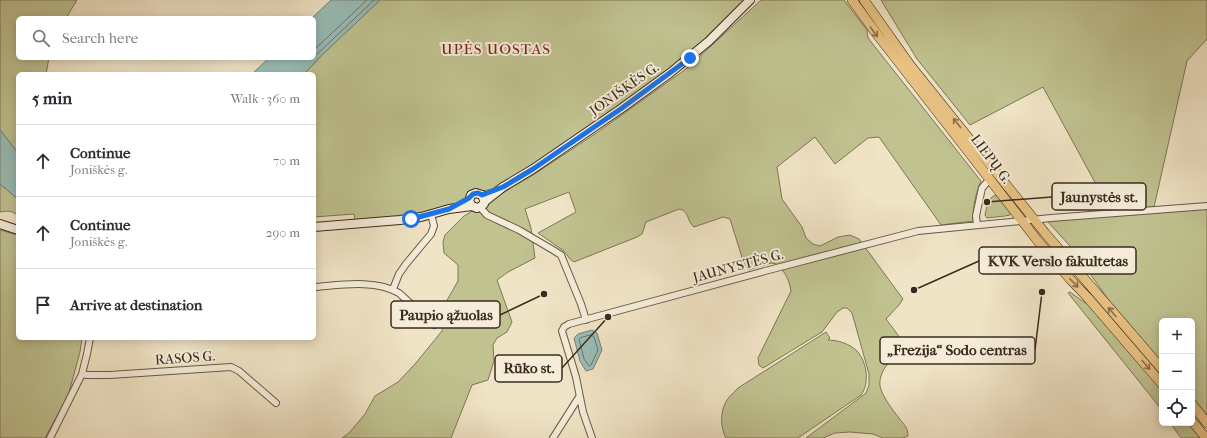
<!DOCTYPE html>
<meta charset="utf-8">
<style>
:root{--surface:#fff;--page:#f7f7f7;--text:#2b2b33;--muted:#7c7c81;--line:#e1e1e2}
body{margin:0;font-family:"IM FELL French Canon",serif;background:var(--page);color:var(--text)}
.controls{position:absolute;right:12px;bottom:12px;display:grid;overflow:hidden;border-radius:6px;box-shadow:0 2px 10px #0003}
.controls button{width:36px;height:36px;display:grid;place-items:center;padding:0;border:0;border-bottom:1px solid var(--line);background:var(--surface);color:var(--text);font:20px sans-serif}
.stop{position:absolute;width:12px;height:12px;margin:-9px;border:3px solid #1a73e8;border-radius:50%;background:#fff}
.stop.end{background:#1a73e8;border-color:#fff;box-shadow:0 1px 4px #0008}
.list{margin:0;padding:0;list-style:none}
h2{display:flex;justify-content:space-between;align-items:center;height:52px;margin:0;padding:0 16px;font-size:17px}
h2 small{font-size:13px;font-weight:400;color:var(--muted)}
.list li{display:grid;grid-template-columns:26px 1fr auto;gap:12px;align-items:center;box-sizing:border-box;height:72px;padding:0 16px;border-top:1px solid var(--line)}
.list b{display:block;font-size:15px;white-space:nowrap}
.list p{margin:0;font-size:13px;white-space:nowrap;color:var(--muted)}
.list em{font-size:13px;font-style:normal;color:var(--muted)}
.icon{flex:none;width:22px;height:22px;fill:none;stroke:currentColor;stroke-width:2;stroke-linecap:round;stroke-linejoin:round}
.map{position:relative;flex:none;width:1207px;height:438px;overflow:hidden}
.search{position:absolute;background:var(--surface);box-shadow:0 2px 10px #0003;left:16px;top:16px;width:300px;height:44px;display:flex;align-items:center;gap:10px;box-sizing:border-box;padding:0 14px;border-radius:6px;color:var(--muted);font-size:15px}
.panel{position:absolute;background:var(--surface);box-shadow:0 2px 10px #0003;left:16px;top:72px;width:300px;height:268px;border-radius:6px}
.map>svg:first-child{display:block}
</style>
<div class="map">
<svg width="1207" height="438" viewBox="0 0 1207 438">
<rect width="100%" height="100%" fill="#f0e4c6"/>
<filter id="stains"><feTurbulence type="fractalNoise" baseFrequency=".005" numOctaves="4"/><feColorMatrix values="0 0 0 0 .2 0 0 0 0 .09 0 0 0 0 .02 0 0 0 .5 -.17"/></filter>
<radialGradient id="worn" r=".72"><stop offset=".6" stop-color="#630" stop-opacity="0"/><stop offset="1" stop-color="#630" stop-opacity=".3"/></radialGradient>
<path fill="#c0c290" stroke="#7e7656" d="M 0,0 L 77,0 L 66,18 L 18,18 L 18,58 L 49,58 L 46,74 L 18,74 L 18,153 L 0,130 Z
M 380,0 L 744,0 L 690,53 L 664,73 L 584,130 L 510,179 L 492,189 L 483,191 L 478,189 L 468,194 L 465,199 L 457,203 L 429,212 L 412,215 L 355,220 L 354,214 L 314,217 L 314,74 L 304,74 L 321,56 Z
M 761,0 L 844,0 L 867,30 L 868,38 L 981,181 C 975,196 973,205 973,221 L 941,225 L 879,137 L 868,138 L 835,164 L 815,137 L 777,167 L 782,199 L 802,227 L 806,238 L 813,244 L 820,246 L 838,237 L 850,235 L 859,239 L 903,299 L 899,305 L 886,319 L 907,347 C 895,356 878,369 880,386 C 881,394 893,411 899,418 C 904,425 908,427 908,436 L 903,438 L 883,438 L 873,434 L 850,432 L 835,433 L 823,438 L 806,438 L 866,393 L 869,385 L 869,374 L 852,313 L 847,308 L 843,308 L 837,312 L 822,332 L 763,368 L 759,365 L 758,358 L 791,291 C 789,279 785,272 777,264 L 771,263 L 748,270 L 745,267 L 730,219 L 723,217 L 694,227 C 687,222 689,210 679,209 L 646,222 L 642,234 L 637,237 L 574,262 L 570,259 L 564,251 L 538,233 L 576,212 L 569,192 L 525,209 L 531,228 L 535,258 L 508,272 L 497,280 L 512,322 L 507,332 L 497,338 L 493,345 L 494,361 L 488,380 L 472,385 L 451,438 L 342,438 L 349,433 L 365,414 L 375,396 L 398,382 L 415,364 L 442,331 L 446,302 L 458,281 L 458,265 L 444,253 L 443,242 L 445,235 L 464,216 L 533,175 L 598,132 L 686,69 Z
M 881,0 L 1207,0 L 1207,39 L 1187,61 L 1154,207 L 1110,210 L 1043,87 L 970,125 L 917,59 Z
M 0,184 L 18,199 L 18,216 C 12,210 8,211 0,212 Z
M 996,195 L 1010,212 L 1010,215 L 1005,216 L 987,218 L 985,215 C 987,207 987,198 996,195 Z
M 1207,209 L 1207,415 L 1192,397 L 1192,321 L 1162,321 L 1162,362 L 1110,302 L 1091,275 L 1094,272 L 1047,221 L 1110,216 Z
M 0,230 L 18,235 L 18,338 L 82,338 L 80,352 L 68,396 L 45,438 L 0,438 Z
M 1070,292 L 1085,303 L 1086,302 L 1162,389 L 1162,410 L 1068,293 Z
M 826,332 L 830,338 L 828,340 C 838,340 850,344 857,351 C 867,362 870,383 861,395 L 798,438 L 726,438 C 720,427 720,411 727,400 C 730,396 734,392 738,388 Z
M 1171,423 L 1190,423 L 1201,438 L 1181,438 L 1173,427 Z"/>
<path fill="#9abeb8" stroke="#74837a" d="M 331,0 L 380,0 L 321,56 L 304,74 L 252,74 L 269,58 L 314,58 L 314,18 L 312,18 Z
M 0,130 L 18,153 L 18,199 L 0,184 Z
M 592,330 L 597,333 L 602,350 L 593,369 L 586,371 L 580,361 L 574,338 L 578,334 Z"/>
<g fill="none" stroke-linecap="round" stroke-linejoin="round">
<path stroke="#6b746a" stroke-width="1" d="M 314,50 L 367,0
M 314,57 L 374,0
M 591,335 L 594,337 L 598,350 L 591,365 L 589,366 L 584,359 L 579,339 L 580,338 Z"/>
<g stroke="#695946" stroke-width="8">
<path id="minor" d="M 480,207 L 487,215 L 519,230 L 553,250 L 561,255 L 581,304 L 586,320
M 977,225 L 976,216 L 982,188 L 989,180
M 314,287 C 341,285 375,279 399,293 L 434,325
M 393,289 L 399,274 L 406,264 L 431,234 L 434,226 L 431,214
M 82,374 L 87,375 L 110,375 L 231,367 L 239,371 L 276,403
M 50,438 L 82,374 L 87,354 L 90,338
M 553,438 L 579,397
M 592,438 L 583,412 L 576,377 L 562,331 L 564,327 L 569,324 L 765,271 L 918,231 L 1051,218 L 1207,206"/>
</g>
<g stroke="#3c2b1c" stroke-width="10">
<path id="secondary" d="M 484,202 L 503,187 L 533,169 L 622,108 L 670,73 L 709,41 L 750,0
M 0,224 L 18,230
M 314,227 L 400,220 L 421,217 L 449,209 L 472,206 L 477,208 L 480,207 L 484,204 L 484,200 L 482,195 L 476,193 L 471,195 L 469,201 L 472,206"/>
</g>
<g stroke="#3c2b1c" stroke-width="10">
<path id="primary" d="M 852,0 L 879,37 L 1037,240 L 1070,279 L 1088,298 L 1162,384
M 864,0 L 910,65 L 1045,233 L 1162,369
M 1192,404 L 1207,423
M 1192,421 L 1206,438"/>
</g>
<use href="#minor" stroke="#f5edda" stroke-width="6"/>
<use href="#secondary" stroke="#f5edda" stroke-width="8"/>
<use href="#primary" stroke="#e8c283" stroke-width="9"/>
</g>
<defs><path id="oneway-shaft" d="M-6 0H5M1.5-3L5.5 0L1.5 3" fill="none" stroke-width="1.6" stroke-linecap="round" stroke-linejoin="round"/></defs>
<g stroke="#896f4a">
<use href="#oneway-shaft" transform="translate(874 32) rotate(53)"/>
<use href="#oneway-shaft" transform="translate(957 123) rotate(-129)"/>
<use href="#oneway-shaft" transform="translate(1074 283) rotate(46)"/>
<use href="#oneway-shaft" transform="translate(1112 312) rotate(-131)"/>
<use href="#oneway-shaft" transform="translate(1146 365) rotate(50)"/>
</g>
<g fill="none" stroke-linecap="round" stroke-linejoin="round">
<path stroke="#1a73e8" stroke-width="5" d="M 411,219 L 449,209 L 469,198 L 473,194 L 478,193 L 482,195 L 503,187 L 533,169 L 622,108 L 690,58"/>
</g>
<g text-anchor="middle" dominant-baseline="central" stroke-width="4" stroke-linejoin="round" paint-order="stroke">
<g font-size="14" fill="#3c2b1c" stroke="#f5edda">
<text transform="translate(624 89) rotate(-35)">JONIŠKĖS G.</text>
<text transform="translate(991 159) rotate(53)">LIEPŲ G.</text>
<text transform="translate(738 266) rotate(-15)">JAUNYSTĖS G.</text>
<text transform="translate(185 358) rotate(-4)">RASOS G.</text>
</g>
<g font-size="15" letter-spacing="1" fill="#7a1f14" stroke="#f5edda">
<text x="496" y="49">UPĖS UOSTAS</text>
</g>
</g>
<path fill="none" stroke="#3c2b1c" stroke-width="1.5" d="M987 202L1052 197M914 290L979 261M544 294L500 315M1042 292L1035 350M608 317L562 368"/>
<g fill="#3c2b1c" stroke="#f5edda" stroke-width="1.5">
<circle cx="987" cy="202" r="4"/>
<circle cx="914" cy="290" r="4"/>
<circle cx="544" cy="294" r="4"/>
<circle cx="1042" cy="292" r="4"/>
<circle cx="608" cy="317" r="4"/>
</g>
<g fill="#f5edda" stroke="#3c2b1c" stroke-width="1.5">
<rect x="1052" y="183" width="94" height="27" rx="4"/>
<rect x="979" y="247" width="157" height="27" rx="4"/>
<rect x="391" y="301" width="109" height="27" rx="4"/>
<rect x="880" y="337" width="155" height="27" rx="4"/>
<rect x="495" y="355" width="67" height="27" rx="4"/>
</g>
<g font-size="15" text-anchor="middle" font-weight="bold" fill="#3c2b1c">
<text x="1099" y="202">Jaunystės st.</text>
<text x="1058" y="266">KVK Verslo fakultetas</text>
<text x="446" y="320">Paupio ąžuolas</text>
<text x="957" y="355">„Frezija“ Sodo centras</text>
<text x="529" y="373">Rūko st.</text>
</g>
<rect width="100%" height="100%" filter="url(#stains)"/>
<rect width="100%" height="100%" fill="url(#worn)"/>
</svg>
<div class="controls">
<button>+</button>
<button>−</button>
<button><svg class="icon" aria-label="locate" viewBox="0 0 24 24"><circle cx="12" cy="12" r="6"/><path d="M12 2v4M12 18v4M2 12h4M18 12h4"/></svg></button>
</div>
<div class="stop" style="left:411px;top:219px"></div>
<div class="stop end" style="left:690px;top:58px"></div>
<div class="search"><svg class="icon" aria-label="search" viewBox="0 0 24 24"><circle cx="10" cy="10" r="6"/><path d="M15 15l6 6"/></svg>Search here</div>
<section class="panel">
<h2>5 min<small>Walk · 360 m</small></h2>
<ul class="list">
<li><svg class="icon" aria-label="ahead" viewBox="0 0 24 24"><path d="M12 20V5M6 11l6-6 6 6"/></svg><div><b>Continue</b><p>Joniškės g.</p></div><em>70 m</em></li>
<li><svg class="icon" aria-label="ahead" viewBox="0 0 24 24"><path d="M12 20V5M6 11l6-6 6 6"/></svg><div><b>Continue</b><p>Joniškės g.</p></div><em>290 m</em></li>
<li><svg class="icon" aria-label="arrive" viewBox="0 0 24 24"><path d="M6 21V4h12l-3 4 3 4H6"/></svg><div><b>Arrive at destination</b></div></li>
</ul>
</section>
</div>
